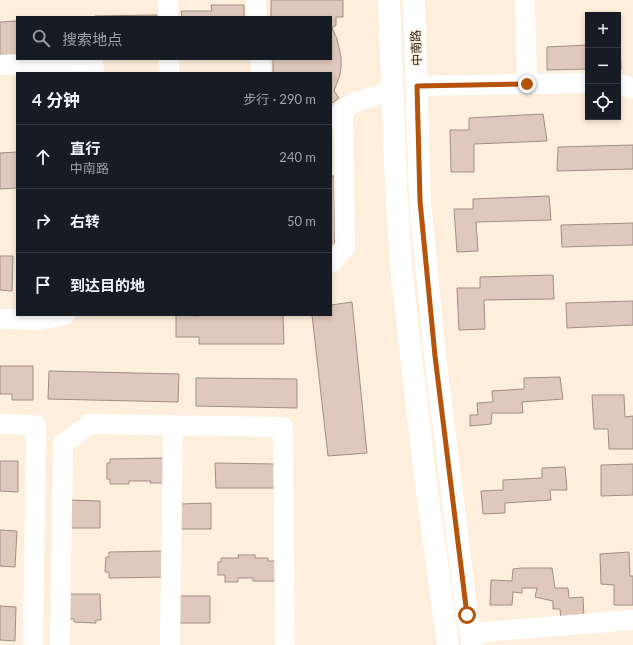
<!DOCTYPE html>
<html lang="zh">
<meta charset="utf-8">
<style>
:root{--surface:#171b24;--page:#20242c;--text:#f1f3f6;--muted:#9ea1a6;--line:#363941}
body{margin:0;font-family:Lato,"Noto Sans SC",sans-serif;background:var(--page);color:var(--text)}
.controls{position:absolute;right:12px;top:12px;display:grid;overflow:hidden;border-radius:0px;box-shadow:0 2px 6px #0003}
.controls button{width:36px;height:36px;display:grid;place-items:center;padding:0;border:0;border-bottom:1px solid var(--line);background:var(--surface);color:var(--text);font:20px sans-serif}
.stop{position:absolute;width:12px;height:12px;margin:-9px;border:3px solid #b45309;border-radius:50%;background:#fff}
.stop.end{background:#b45309;border-color:#fff;box-shadow:0 1px 4px #0008}
.list{margin:0;padding:0;list-style:none}
h2{display:flex;justify-content:space-between;align-items:center;height:52px;margin:0;padding:0 16px;font-size:17px}
h2 small{font-size:13px;font-weight:400;color:var(--muted)}
.list li{display:grid;grid-template-columns:26px 1fr auto;gap:12px;align-items:center;box-sizing:border-box;height:64px;padding:0 16px;border-top:1px solid var(--line)}
.list b{display:block;font-size:15px;white-space:nowrap}
.list p{margin:0;font-size:13px;white-space:nowrap;color:var(--muted)}
.list em{font-size:13px;font-style:normal;color:var(--muted)}
.icon{flex:none;width:22px;height:22px;fill:none;stroke:currentColor;stroke-width:2;stroke-linecap:round;stroke-linejoin:round}
.map{position:relative;flex:none;width:633px;height:645px;overflow:hidden}
.search{position:absolute;background:var(--surface);box-shadow:0 2px 6px #0003;left:16px;top:16px;width:316px;height:44px;display:flex;align-items:center;gap:10px;box-sizing:border-box;padding:0 14px;border-radius:0px;color:var(--muted);font-size:15px}
.panel{position:absolute;background:var(--surface);box-shadow:0 2px 6px #0003;left:16px;top:72px;width:316px;height:244px;border-radius:0px}
.map>svg:first-child{display:block}
</style>
<div class="map">
<svg width="633" height="645" viewBox="0 0 633 645">
<rect width="100%" height="100%" fill="#fdefdb"/>
<path fill="#e0c8bd" stroke="#a38d82" d="M 271,0 L 343,0 L 343,17 L 336,17 L 336,25 L 332,28 L 337,39 L 341,57 L 341,67 L 340,75 L 334,91 L 339,98 L 331,104 L 331,73 L 273,73 L 273,59 L 331,59 L 331,17 L 271,17 Z
M 211,5 L 244,5 L 244,17 L 182,17 L 181,11 L 212,11 Z
M 157,15 L 157,17 L 95,17 L 95,16 Z
M 17,21 L 17,56 L 0,56 L 0,22 Z
M 618,44 L 620,44 L 621,69 L 618,69 Z
M 588,45 L 588,69 L 547,70 L 547,47 Z
M 543,114 L 547,141 L 474,144 L 474,172 L 451,172 L 450,130 L 469,130 L 469,118 Z
M 633,145 L 633,169 L 557,171 L 558,147 Z
M 17,152 L 17,188 L 0,189 L 0,153 Z
M 331,176 L 334,176 L 335,254 L 331,255 Z
M 549,196 L 551,220 L 476,222 L 478,251 L 457,252 L 454,209 L 473,209 L 473,199 Z
M 633,223 L 633,245 L 562,247 L 561,225 Z
M 0,256 L 13,256 L 12,291 L 0,290 Z
M 553,275 L 554,299 L 484,300 L 485,329 L 459,330 L 457,288 L 480,288 L 480,277 Z
M 633,301 L 633,325 L 567,328 L 566,303 Z
M 352,302 L 367,453 L 328,456 L 312,315 L 331,315 L 331,305 Z
M 176,315 L 199,316 L 199,315 L 283,315 L 284,344 L 199,344 L 199,337 L 176,337 Z
M 0,366 L 33,366 L 33,400 L 12,400 L 12,394 L 0,394 Z
M 49,371 L 179,374 L 178,402 L 48,399 Z
M 560,377 L 563,399 L 522,402 L 523,413 L 492,413 L 491,424 L 470,426 L 470,415 L 478,415 L 477,403 L 493,402 L 492,391 L 524,389 L 524,378 Z
M 196,378 L 297,379 L 297,408 L 196,406 Z
M 592,395 L 624,395 L 625,417 L 633,416 L 633,449 L 609,449 L 608,429 L 594,429 Z
M 166,458 L 163,483 L 150,483 L 151,481 L 129,481 L 129,484 L 110,484 L 110,479 L 107,479 L 107,463 L 110,463 L 110,459 Z
M 0,461 L 18,461 L 18,492 L 0,491 Z
M 215,463 L 275,464 L 275,488 L 216,488 Z
M 633,464 L 633,495 L 601,496 L 601,465 Z
M 565,467 L 567,490 L 550,490 L 551,500 L 505,503 L 505,513 L 483,514 L 481,491 L 503,490 L 503,480 L 542,478 L 542,468 Z
M 69,500 L 100,501 L 100,528 L 70,528 Z
M 211,503 L 211,529 L 179,529 L 179,504 Z
M 0,530 L 17,531 L 15,567 L 0,566 Z
M 166,551 L 166,577 L 109,578 L 109,572 L 105,572 L 106,557 L 109,557 L 109,552 Z
M 629,552 L 630,576 L 633,576 L 633,605 L 614,605 L 614,585 L 601,584 L 600,554 Z
M 238,555 L 255,555 L 255,558 L 268,558 L 268,561 L 276,561 L 276,581 L 253,581 L 253,578 L 238,578 L 238,582 L 225,582 L 225,575 L 218,575 L 218,562 L 221,562 L 221,558 L 239,558 Z
M 522,568 L 552,568 L 555,588 L 568,588 L 569,598 L 583,597 L 584,619 L 561,620 L 560,609 L 553,609 L 553,601 L 535,597 L 537,588 L 522,588 L 522,593 L 513,592 L 512,605 L 490,605 L 491,580 L 512,581 L 513,569 Z
M 69,594 L 100,594 L 101,620 L 96,620 L 96,623 L 74,622 L 74,619 L 69,619 Z
M 178,596 L 210,596 L 210,623 L 178,623 Z
M 0,606 L 16,607 L 15,641 L 0,640 Z"/>
<g fill="none" stroke-linecap="round" stroke-linejoin="round">
<path stroke="#fff" stroke-width="20" d="M 168,0 L 168,17
M 256,0 L 257,17
M 525,0 L 527,84
M 169,59 L 169,73
M 260,59 L 261,73
M 0,65 L 93,61 L 94,73
M 618,83 L 633,89
M 417,86 L 588,83
M 333,118 L 355,102 L 393,91
M 331,263 L 345,247 L 343,110
M 0,319 L 40,320 L 65,315
M 0,424 L 36,425 L 33,645
M 471,633 L 633,620
M 60,645 L 63,444 L 90,424 L 283,427 L 285,645
M 170,645 L 173,425"/>
<path stroke="#fff" stroke-width="22" d="M 389,0 L 396,185 L 402,277 L 425,476 L 448,645
M 414,0 L 420,201 L 435,356 L 467,615 L 473,645"/>
</g>
<g fill="none" stroke-linecap="round" stroke-linejoin="round">
<path stroke="#b45309" stroke-width="5" d="M 467,615 L 435,356 L 420,201 L 417,86 L 527,84"/>
</g>
<g text-anchor="middle" dominant-baseline="central" stroke-width="3" stroke-linejoin="round" paint-order="stroke">
<g font-size="12" fill="#28221b" stroke="#fdefdb">
<text transform="translate(416 48) rotate(-92)">中南路</text>
</g>
</g>
</svg>
<div class="controls">
<button>+</button>
<button>−</button>
<button><svg class="icon" aria-label="locate" viewBox="0 0 24 24"><circle cx="12" cy="12" r="6"/><path d="M12 2v4M12 18v4M2 12h4M18 12h4"/></svg></button>
</div>
<div class="stop" style="left:467px;top:615px"></div>
<div class="stop end" style="left:527px;top:84px"></div>
<div class="search"><svg class="icon" aria-label="search" viewBox="0 0 24 24"><circle cx="10" cy="10" r="6"/><path d="M15 15l6 6"/></svg>搜索地点</div>
<section class="panel">
<h2>4 分钟<small>步行 · 290 m</small></h2>
<ul class="list">
<li><svg class="icon" aria-label="ahead" viewBox="0 0 24 24"><path d="M12 20V5M6 11l6-6 6 6"/></svg><div><b>直行</b><p>中南路</p></div><em>240 m</em></li>
<li><svg class="icon" aria-label="right" viewBox="0 0 24 24"><path d="M7 20v-9h11M14 6l5 5-5 5"/></svg><div><b>右转</b></div><em>50 m</em></li>
<li><svg class="icon" aria-label="arrive" viewBox="0 0 24 24"><path d="M6 21V4h12l-3 4 3 4H6"/></svg><div><b>到达目的地</b></div></li>
</ul>
</section>
</div>
